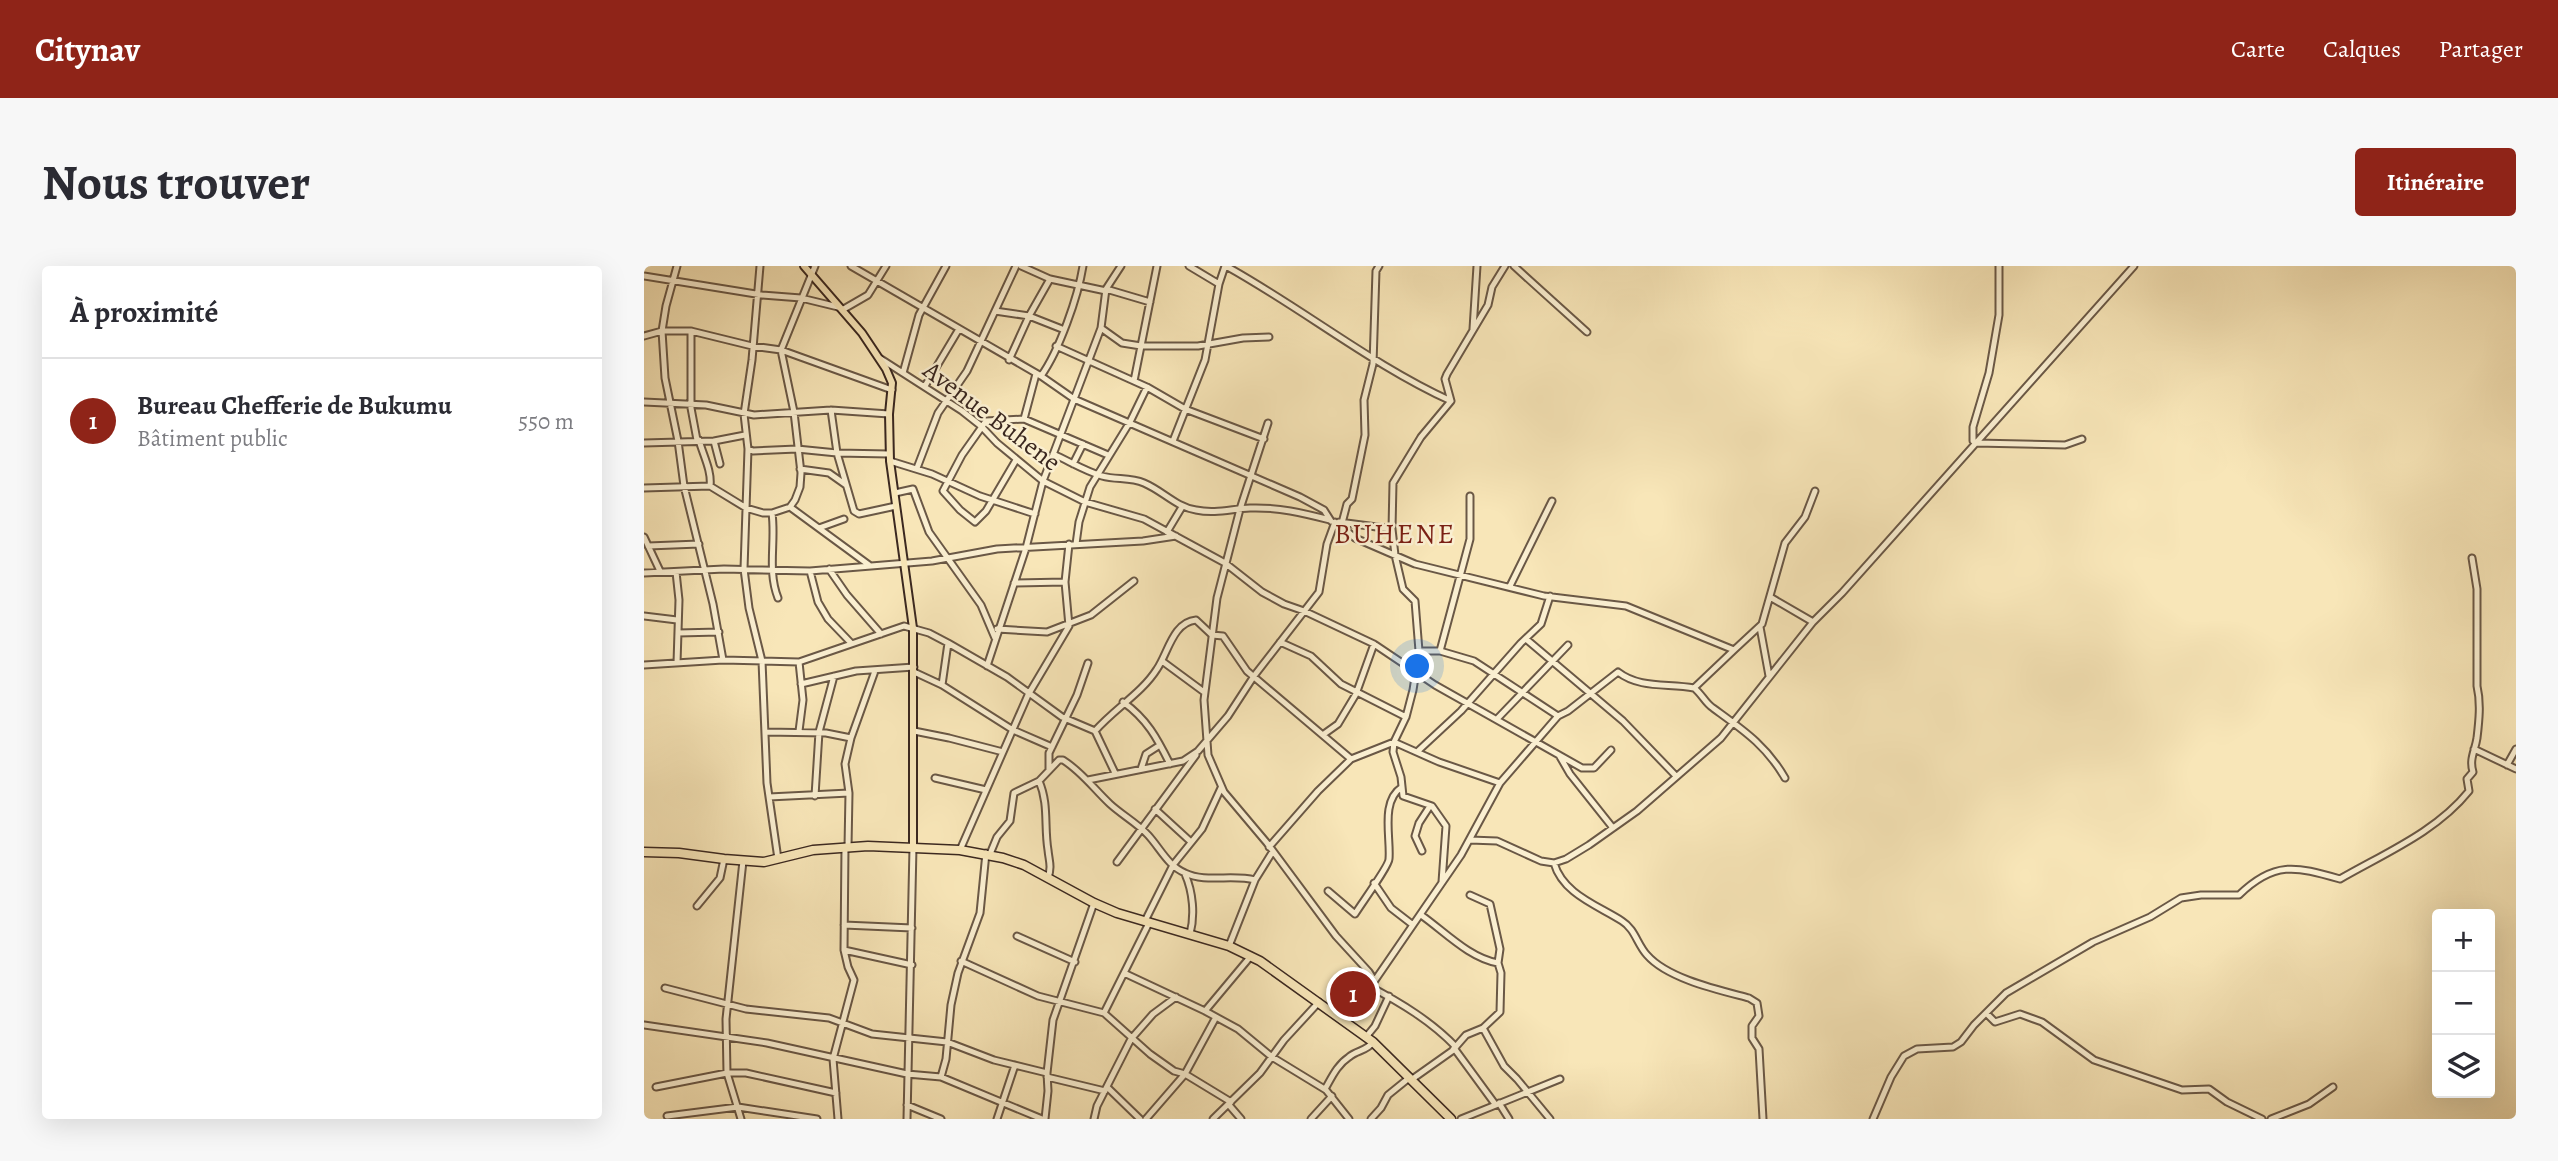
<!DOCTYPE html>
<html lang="fr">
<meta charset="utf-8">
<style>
:root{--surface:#fff;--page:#f7f7f7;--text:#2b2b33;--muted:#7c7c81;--line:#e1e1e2;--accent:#8f2418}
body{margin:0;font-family:Alegreya,serif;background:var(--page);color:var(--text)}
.controls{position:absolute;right:21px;bottom:21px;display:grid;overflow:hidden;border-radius:7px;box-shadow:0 7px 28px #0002}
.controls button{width:63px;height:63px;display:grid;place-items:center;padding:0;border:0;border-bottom:2px solid var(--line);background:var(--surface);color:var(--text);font:35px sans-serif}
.you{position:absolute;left:774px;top:401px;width:24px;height:24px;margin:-18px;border:5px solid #fff;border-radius:50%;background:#1a73e8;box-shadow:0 0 0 10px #1a73e833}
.badge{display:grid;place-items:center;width:46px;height:46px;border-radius:50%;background:var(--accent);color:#fff;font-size:23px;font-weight:700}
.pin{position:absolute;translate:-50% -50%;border:4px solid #fff;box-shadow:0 2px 7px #0006}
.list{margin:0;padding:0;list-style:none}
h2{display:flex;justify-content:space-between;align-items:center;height:91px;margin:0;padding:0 28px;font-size:30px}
h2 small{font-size:23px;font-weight:400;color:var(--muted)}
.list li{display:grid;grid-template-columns:46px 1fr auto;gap:21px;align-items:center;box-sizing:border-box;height:126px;padding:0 28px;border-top:2px solid var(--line)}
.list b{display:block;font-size:26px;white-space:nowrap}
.list p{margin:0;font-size:23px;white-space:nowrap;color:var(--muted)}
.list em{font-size:23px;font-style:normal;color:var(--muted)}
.icon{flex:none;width:38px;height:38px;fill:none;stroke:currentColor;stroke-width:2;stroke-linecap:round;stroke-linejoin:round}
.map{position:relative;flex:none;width:1872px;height:853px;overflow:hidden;border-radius:7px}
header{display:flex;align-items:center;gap:42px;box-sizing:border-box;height:98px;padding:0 35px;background:var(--accent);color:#fff}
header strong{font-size:33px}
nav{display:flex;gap:38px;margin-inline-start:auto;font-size:24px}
.intro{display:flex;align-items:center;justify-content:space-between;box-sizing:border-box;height:168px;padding:0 42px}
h1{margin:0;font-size:49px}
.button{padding:18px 32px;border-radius:7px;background:var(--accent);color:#fff;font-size:24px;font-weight:700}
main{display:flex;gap:42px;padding:0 42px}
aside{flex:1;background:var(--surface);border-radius:7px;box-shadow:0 7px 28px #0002}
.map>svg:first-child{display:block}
</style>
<header>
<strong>Citynav</strong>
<nav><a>Carte</a><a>Calques</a><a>Partager</a></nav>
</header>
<div class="intro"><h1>Nous trouver</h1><a class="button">Itinéraire</a></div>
<main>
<aside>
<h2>À proximité<small></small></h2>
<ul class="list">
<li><span class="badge">1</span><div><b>Bureau Chefferie de Bukumu</b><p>Bâtiment public</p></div><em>550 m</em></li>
</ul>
</aside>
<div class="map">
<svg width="1872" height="853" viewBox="0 0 1872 853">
<rect width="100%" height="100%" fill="#f8e6b8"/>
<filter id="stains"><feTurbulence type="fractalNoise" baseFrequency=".00286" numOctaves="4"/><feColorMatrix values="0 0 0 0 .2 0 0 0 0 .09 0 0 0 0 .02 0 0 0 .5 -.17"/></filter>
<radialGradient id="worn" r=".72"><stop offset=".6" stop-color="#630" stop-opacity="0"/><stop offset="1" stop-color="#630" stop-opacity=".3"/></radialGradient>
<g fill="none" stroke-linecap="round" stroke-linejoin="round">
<g stroke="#6a5846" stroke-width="9">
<path id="minor" d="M 33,0 L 22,40 L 18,65 L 21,112 L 34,175 L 40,220 L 69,338 L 79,394
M 116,0 L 108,94 L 100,148 L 104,183 L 100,303 L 105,342 L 118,395 L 123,517 L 134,593
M 207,0 L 397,110 L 430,133 L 656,231 L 680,244 L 687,255
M 377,0 L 406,13 L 462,25
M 545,0 L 575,18
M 582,0 C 658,42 728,99 807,135
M 735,0 L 732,5 L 729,98 L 720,134 L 721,169 L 708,233 L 703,238 L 698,257 L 699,262 L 711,272 L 771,298 L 900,330 L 982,340 L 1090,384 L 1118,358 L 1141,277 L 1161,251 L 1171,225
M 870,0 L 943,66
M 1355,0 L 1355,49 L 1345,107 L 1329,161 L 1329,175 L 1332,177 L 1421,179 L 1438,173
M 0,10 L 118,29 L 157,32 L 194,41
M 462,23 L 506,36
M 198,44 L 224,29 L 242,0
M 351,45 L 385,50 L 418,63
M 457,62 L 478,77 L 497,80 L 554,80 L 599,72 L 625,71
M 829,63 L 833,0
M 47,65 L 47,142 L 53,174
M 0,70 L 18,65 L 47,65 L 108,80 L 137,84 L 248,124
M 412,80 L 503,121 L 541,143 L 620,173
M 237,93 L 318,145 L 337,160 L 353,177 L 399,215 L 441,236 L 500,253 L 581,297 L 618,326 L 640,338 L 660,345 L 730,378 L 791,419 L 938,502 L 950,502 L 967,484
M 365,94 L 385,50 L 406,13
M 259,107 L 275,49 L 302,0
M 397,110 C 415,85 434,31 439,0
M 490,115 L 513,0
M 281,120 L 315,63
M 807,135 L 801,113 L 803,108 L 844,39 L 848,21 L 861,0
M 0,136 L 62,139 L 110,149 L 187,144 L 245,148
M 187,144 L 193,187 L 210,245 L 215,248 L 252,240
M 380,153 L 392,108
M 624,157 L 596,243 L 573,332 L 560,434 L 564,489 L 580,526 L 623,577 L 692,670 L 725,706 L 730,714
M 55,174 C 59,189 68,205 66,220
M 70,175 L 76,198
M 529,175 L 561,94 L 575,18 L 581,0
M 0,177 L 70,175 L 101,169
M 104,183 L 109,185 L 153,183 L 193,187 L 245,188
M 409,188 C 425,195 441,205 458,210 C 472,214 486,211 500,217 C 519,225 532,241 552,244 C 571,248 587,243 606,242 C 634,241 659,247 686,254
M 372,194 L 342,245 L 331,256 L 316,244 L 299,225 L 318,189 L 342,155 L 380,153 L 464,189
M 246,195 L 288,208 L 336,230 L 391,248
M 429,198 L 439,178
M 273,202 L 294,147 L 323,105 L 372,0
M 156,203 L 185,207 L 202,219
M 0,222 L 66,220 L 102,242 L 119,247 L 128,247 L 146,241 L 151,234 L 156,221 L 157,207 L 150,146 L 137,84 L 171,0
M 251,227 L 269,223 L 285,266 L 337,339 L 351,372
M 146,241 L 225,299
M 128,247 C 132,276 123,304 134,332
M 695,256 L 748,263
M 175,262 L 200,253
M 523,266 L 538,241
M 0,271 L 16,305
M 432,278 L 435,256 L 446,221 L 486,156 L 503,121
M 4,280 L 55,278
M 185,303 L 203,329 L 237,368
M 166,305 L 174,336 L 184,353 L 207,377
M 32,306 L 35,334 L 33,397
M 0,307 L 80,303 L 166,305 L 288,295 L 353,283 L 499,275 L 532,270
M 370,317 L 421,316
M 866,320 L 908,235
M 1126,331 L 1169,356
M 0,350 L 33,354
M 1116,361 L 1125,410
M 353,363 L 403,366 L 447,349 L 490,315
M 34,367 L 75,366
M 882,373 L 979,455 L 1032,510
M 636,376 L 667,390 L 697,418 L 762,451
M 775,385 L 796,385 L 826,273 L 826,230
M 796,385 L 830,395 L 914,450
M 518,395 L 560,426
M 155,396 L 159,434 L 155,465
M 0,399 L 79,394 L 155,396 L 260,360 L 285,367 L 304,377 L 363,411 L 418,451 L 451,465 L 471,507
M 343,400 L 382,282 L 399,215 L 457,62 L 462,23 L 477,0
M 270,406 L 298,419 L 369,464 L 408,481
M 157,418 L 212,405 L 270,401
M 298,419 L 304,377
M 1050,422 L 1090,384
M 479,436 C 503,453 513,472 526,498
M 853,453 L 924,379
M 270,465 L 305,472 L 359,486
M 451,465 C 470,443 498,427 513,403 C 524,387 529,356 552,354 L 568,369 L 579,370 L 603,405 L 707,493
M 121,466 L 182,467 L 207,472
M 680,468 L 694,458 L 712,428 L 730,378
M 1830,483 L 1872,503
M 774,485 L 817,445 L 877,377 L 897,358 L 906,330
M 915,489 L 926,508 L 969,562
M 1863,499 L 1872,483
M 405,503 L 405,487 L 433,429 L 444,397
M 497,503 L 502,488 L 516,479
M 291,512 L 342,524
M 444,514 L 539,495 L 554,485 L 584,450 L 610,410 L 675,326 L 683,278 L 691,256
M 395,515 C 405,538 400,560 404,584 C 405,595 408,600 404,612
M 171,530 L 175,466 L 190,410
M 125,531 L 205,527
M 511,543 L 547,576
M 826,574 L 853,575 L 897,595 L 910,597 L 922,593 L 945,579 L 993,545 L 1077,472 L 1169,356 L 1198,327 L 1490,0
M 204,581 L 205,527 L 201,498 L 207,472 L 231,405
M 625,581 L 674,525 L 707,493 L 750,476 L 795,496 L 856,517
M 316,584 L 384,429 L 425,360 L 421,316 L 425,278
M 778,585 L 771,570 L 775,557 L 786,540
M 346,588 L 353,571 L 366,555 L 370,527 L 395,515 L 415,494 L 419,494 C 438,506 450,523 466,538 C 478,549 493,557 504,569 C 516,582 524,600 541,607 C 562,617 588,608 611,614
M 473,596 L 552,489
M 910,597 C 919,628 953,639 978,655 C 991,663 993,678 1003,689 C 1024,713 1075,724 1105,732 L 1113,737 L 1115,750 L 1108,760 L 1108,772 L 1115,783 L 1119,853
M 541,608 C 549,626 551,649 546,668
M 798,616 L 802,560 L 788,540 L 759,530 L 757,511 L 749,486 L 750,476 L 762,451 L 769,424 L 775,385 L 771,335 L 759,323 L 751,289 L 748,263 L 749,217 L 777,171 L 807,135
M 730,617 L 747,642 L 769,659
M 684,625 L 711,648 C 717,638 745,600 745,593 C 747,572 736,535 758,521
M 53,640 L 76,612 L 80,593
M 777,649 C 800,665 825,692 854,697
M 501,655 L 529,599 L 558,563 L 577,522
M 200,659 L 268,662
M 373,670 L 431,696
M 585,680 L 611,614 L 629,585
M 200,684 L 268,699
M 317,695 L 394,730 L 460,747 L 506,788 L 530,805 L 541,808 L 587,836
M 480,707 L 561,745 L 594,763 L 628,791 L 682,824 L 705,853
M 725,720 C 757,737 787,755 812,781
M 21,722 L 102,743 L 185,752 L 228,768 L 303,776 L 350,794 L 403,807
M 561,745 L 607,690
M 460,747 L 505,657
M 1342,747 L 1351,756 L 1376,748 L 1398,756 L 1450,794 L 1538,824 L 1565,823 L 1583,836 L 1618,853
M 703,755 L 817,589 L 856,517 L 914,450 L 924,445 L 974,406 C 996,423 1024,417 1050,422 C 1058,428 1061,437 1069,442 C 1099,464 1122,479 1141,512
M 0,759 L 123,777 L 263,808 L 297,811 L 398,853
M 839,762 L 860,800 L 873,813 L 906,853
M 722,771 L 731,760 L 745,730
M 810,782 L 851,838
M 297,811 L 302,793 L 307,739 L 314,707 L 336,647 L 342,587
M 403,811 L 461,825
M 767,814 L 808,785 L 822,769 L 839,762 L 856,746 L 857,707 L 854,697 L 856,683 L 846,638 L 826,629
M 12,821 L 83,807 L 102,807 L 192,827
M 463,821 L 496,853
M 681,823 C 688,811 693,799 705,791 C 713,784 723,785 729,776
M 855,837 L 865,853
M 263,839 L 297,853
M 585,839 L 597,853
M 23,850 L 94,841 L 173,853
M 97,853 L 83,807 L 82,753 L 99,595
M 194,853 L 189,793 L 210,714 L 204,701 L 200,684 L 201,581
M 263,853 L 269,581
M 353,853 L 371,799
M 401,853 L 404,825 L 403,807 L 409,754 L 450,637
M 450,853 L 453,840 L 487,773 L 509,748 L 532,731
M 502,853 L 541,808 L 572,751
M 569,853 L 616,807 L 640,774 L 675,736
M 667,853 L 688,830
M 727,853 L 737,842 L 744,829 L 765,812
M 817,853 L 916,813
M 1229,853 L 1247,811 L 1260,790 L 1273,783 L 1309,781 L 1317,776 L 1330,759 L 1362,727 L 1449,676 L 1506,651 L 1537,632 L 1557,629 L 1595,629 C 1630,595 1651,600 1696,613 C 1741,587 1792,566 1825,525 L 1823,513 L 1829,506 C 1825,493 1831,485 1833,472 C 1835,455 1837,437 1833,420 L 1833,323 L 1828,292
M 1627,853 L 1665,838 L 1689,821"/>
</g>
<g stroke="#3b2820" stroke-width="10">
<path id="major" d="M 160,0 L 218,67 L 242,103 L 248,117 L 245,148 L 246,195 L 269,362 L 269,581"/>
</g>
<g stroke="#3b2820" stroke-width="11">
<path id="highway" d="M 0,586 L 35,587 L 80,593 L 120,596 L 169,584 L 224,580 L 316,584 L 359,592 L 380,599 L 450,637 L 473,647 L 585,680 L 616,695 L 729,776 L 807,853"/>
</g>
<use href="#minor" stroke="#faefd1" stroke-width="5"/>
<use href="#major" stroke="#f8e6b8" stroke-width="6"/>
<use href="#highway" stroke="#f8e6b8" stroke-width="8"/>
</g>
<g text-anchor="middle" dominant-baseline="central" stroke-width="5" stroke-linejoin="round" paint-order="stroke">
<g font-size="26" fill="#3b2820" stroke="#faefd1">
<text transform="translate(348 150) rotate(37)">Avenue Buhene</text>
</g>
<g font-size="28" letter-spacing="2" fill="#7a1f14" stroke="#faefd1">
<text x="751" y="268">BUHENE</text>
</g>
</g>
<rect width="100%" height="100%" filter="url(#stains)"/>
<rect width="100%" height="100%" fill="url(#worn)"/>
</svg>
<div class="controls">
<button>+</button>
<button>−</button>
<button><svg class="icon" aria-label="layers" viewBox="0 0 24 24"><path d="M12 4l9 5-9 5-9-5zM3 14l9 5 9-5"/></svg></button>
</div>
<div class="you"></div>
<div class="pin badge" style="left:709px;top:728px">1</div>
</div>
</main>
